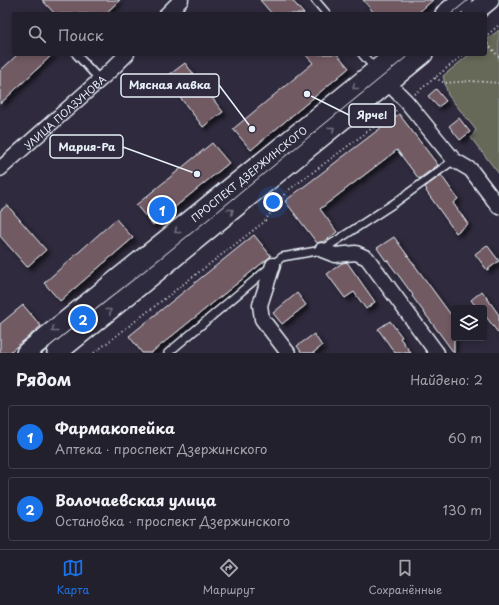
<!DOCTYPE html>
<html lang="ru">
<meta charset="utf-8">
<style>
:root{--surface:#23202e;--page:#2b2836;--text:#f1f3f6;--muted:#a3a3aa;--line:#403e4a;--accent:#1a73e8}
body{margin:0;font-family:"Playpen Sans",sans-serif;background:var(--page);color:var(--text)}
.controls{position:absolute;right:12px;bottom:12px;display:grid;overflow:hidden;border-radius:4px;box-shadow:0 2px 6px #0003}
.controls button{width:36px;height:36px;display:grid;place-items:center;padding:0;border:0;border-bottom:1px solid var(--line);background:var(--surface);color:var(--text);font:20px sans-serif}
.you{position:absolute;left:273px;top:202px;width:14px;height:14px;margin:-10px;border:3px solid #fff;border-radius:50%;background:#1a73e8;box-shadow:0 0 0 6px #1a73e833}
.badge{display:grid;place-items:center;width:26px;height:26px;border-radius:50%;background:var(--accent);color:#fff;font-size:13px;font-weight:700}
.pin{position:absolute;translate:-50% -50%;border:2px solid #fff;box-shadow:0 1px 4px #0006}
.list{margin:0;padding:0;list-style:none}
h2{display:flex;justify-content:space-between;align-items:center;height:52px;margin:0;padding:0 16px;font-size:17px}
h2 small{font-size:13px;font-weight:400;color:var(--muted)}
.list li{display:grid;grid-template-columns:26px 1fr auto;gap:12px;align-items:center;box-sizing:border-box;height:64px;margin:0 8px 8px;padding:0 8px;border:1px solid var(--line);border-radius:4px}
.list b{display:block;font-size:15px;white-space:nowrap}
.list p{margin:0;font-size:13px;white-space:nowrap;color:var(--muted)}
.list em{font-size:13px;font-style:normal;color:var(--muted)}
.icon{flex:none;width:22px;height:22px;fill:none;stroke:currentColor;stroke-width:2;stroke-linecap:round;stroke-linejoin:round}
.map{position:relative;flex:none;width:499px;height:353px;overflow:hidden}
.search{position:absolute;background:var(--surface);box-shadow:0 2px 6px #0003;left:12px;right:12px;top:12px;height:44px;display:flex;align-items:center;gap:10px;box-sizing:border-box;padding:0 14px;border-radius:4px;color:var(--muted);font-size:15px}
.sheet{height:196px;background:var(--surface)}
nav{display:flex;justify-content:space-around;align-items:center;box-sizing:border-box;height:56px;border-top:1px solid var(--line);background:var(--surface);font-size:11px;color:var(--muted)}
nav a{display:grid;justify-items:center;gap:2px}
nav .on{color:var(--accent)}
.map>svg:first-child{display:block}
</style>
<div class="map">
<svg width="499" height="353" viewBox="0 0 499 353">
<defs>
<filter id="shadow"><feDropShadow dx="3.5" dy="3.5" stdDeviation="2" flood-color="#0009"/></filter>
</defs>
<rect width="100%" height="100%" fill="#2f2a3d"/>
<filter id="ink" filterUnits="userSpaceOnUse"><feTurbulence type="fractalNoise" baseFrequency=".025" numOctaves="2"/><feDisplacementMap in="SourceGraphic" scale="8" xChannelSelector="R" yChannelSelector="G"/><feConvolveMatrix kernelMatrix="1 2 1 2 8 2 1 2 1" color-interpolation-filters="sRGB"/></filter>
<g filter="url(#ink)">
<path fill="#666859" stroke="#a7aca8" d="M 499,30 L 499,174 L 471,138 L 476,130 L 448,95 L 443,76 L 470,54 L 485,54 L 485,41 Z"/>
<path fill="#725a64" stroke="#e8f1f8" filter="url(#shadow)" d="M 42,0 L 120,0 L 105,14 L 55,14 Z
M 260,0 L 292,0 L 304,14 L 272,14 Z
M 363,0 L 433,0 L 417,14 L 375,14 Z
M 18,54 L 53,54 L 0,104 L 0,71 Z
M 305,54 L 337,54 L 349,68 L 251,150 L 233,129 L 313,63 Z
M 185,63 L 223,112 L 203,127 L 165,78 Z
M 436,89 L 446,101 L 438,107 L 428,96 Z
M 399,114 L 438,165 L 419,179 L 397,150 L 320,209 L 337,232 L 324,242 L 320,242 L 317,243 L 285,201 Z
M 459,118 L 470,132 L 460,140 L 449,126 Z
M 212,143 L 229,163 L 153,225 L 136,205 Z
M 441,175 L 458,199 L 453,203 L 468,224 L 456,233 L 426,191 L 427,190 L 425,187 Z
M 7,205 L 46,250 L 27,267 L 0,236 L 0,211 Z
M 116,219 L 133,238 L 60,301 L 44,283 Z
M 254,235 L 271,256 L 151,353 L 142,353 L 129,336 Z
M 394,237 L 454,319 L 454,353 L 412,296 L 413,295 L 387,260 L 386,261 L 377,248 Z
M 487,245 L 499,261 L 487,270 L 475,254 Z
M 347,262 L 375,302 L 366,309 L 354,292 L 345,298 L 327,274 L 342,263 Z
M 482,291 L 499,315 L 499,334 L 484,314 L 484,308 L 477,308 L 471,300 Z
M 297,293 L 306,305 L 282,324 L 273,313 Z
M 23,305 L 41,326 L 9,353 L 0,353 L 0,324 Z
M 390,321 L 402,337 L 400,338 L 411,353 L 395,353 L 378,329 Z
M 314,334 L 322,346 L 313,353 L 302,353 L 297,346 Z"/>
<g fill="none" stroke-linecap="round" stroke-linejoin="round">
<g stroke="#e8f1f8" stroke-width="10">
<path id="service" d="M 315,0 L 327,14
M 76,54 L 100,80
M 362,54 L 376,70
M 168,353 L 282,257 L 322,250 L 396,202 L 454,160"/>
</g>
<g stroke="#e8f1f8" stroke-width="17">
<g id="minor">
<path d="M 167,14 L 181,0"/>
<path d="M 388,83 L 406,101 L 454,160 L 471,170 L 499,207"/>
<path id="s1" d="M 0,169 L 111,70 L 127,54"/>
<path d="M 322,250 L 335,255 L 356,253 L 367,258 L 437,353"/>
<path d="M 273,265 L 260,305 L 262,319 L 288,353"/>
</g>
</g>
<g stroke="#e8f1f8" stroke-width="22">
<g id="secondary">
<path d="M 445,14 L 462,0"/>
<path d="M 472,14 L 489,0"/>
<path id="s2" d="M 26,353 L 396,54"/>
<path d="M 57,353 L 423,54"/>
</g>
</g>
<path stroke="#e8f1f8" stroke-width="2" stroke-dasharray="1 3" stroke-linecap="butt" d="M 485,37 L 499,25
M 485,41 L 499,57
M 435,78 L 445,83 L 471,81 L 499,83
M 415,94 L 464,54
M 94,353 L 264,222 L 286,192 L 398,109"/>
<use href="#service" stroke="#2f2a3d" stroke-width="7"/>
<use href="#minor" stroke="#2f2a3d" stroke-width="14"/>
<use href="#secondary" stroke="#2f2a3d" stroke-width="19"/>
<path stroke="#e8f1f8" stroke-width="1" d="M 451,14 L 468,0
M 41,353 L 167,253 L 410,54"/>
</g>
<defs><path id="oneway-chevron" d="M-2-3.5L2.5 0L-2 3.5" fill="none" stroke-width="1.6" stroke-linecap="round" stroke-linejoin="round"/></defs>
<g stroke="#70707e">
<use href="#oneway-chevron" transform="translate(355 87) rotate(141)"/>
<use href="#oneway-chevron" transform="translate(332 129) rotate(-39)"/>
<use href="#oneway-chevron" transform="translate(231 211) rotate(-39)"/>
<use href="#oneway-chevron" transform="translate(177 231) rotate(141)"/>
<use href="#oneway-chevron" transform="translate(109 311) rotate(-39)"/>
<use href="#oneway-chevron" transform="translate(54 330) rotate(141)"/>
</g>
</g>
<g text-anchor="middle" dominant-baseline="central" stroke-width="3" stroke-linejoin="round" paint-order="stroke">
<g font-size="10" fill="#e8f1f8" stroke="#2f2a3d">
<text stroke="none"><textPath href="#s1" startOffset="86">УЛИЦА ПОЛЗУНОВА</textPath></text>
<text stroke="none"><textPath href="#s2" startOffset="286">ПРОСПЕКТ ДЗЕРЖИНСКОГО</textPath></text>
</g>
</g>
<path fill="none" stroke="#e8f1f8" stroke-width="1.5" d="M252 129L219 85M307 94L349 115M197 174L123 147"/>
<g fill="#e8f1f8" stroke="#2f2a3d" stroke-width="1.5">
<circle cx="252" cy="129" r="4"/>
<circle cx="307" cy="94" r="4"/>
<circle cx="197" cy="174" r="4"/>
</g>
<g fill="#2f2a3d" stroke="#e8f1f8" stroke-width="1.5">
<rect x="121" y="74" width="98" height="23" rx="4"/>
<rect x="349" y="104" width="46" height="23" rx="4"/>
<rect x="50" y="135" width="73" height="23" rx="4"/>
</g>
<g font-size="11" text-anchor="middle" font-weight="bold" fill="#e8f1f8">
<text x="170" y="89">Мясная лавка</text>
<text x="372" y="119">Ярче!</text>
<text x="87" y="151">Мария-Ра</text>
</g>
</svg>
<div class="controls">
<button><svg class="icon" aria-label="layers" viewBox="0 0 24 24"><path d="M12 4l9 5-9 5-9-5zM3 14l9 5 9-5"/></svg></button>
</div>
<div class="you"></div>
<div class="pin badge" style="left:162px;top:210px">1</div>
<div class="pin badge" style="left:83px;top:319px">2</div>
<div class="search"><svg class="icon" aria-label="search" viewBox="0 0 24 24"><circle cx="10" cy="10" r="6"/><path d="M15 15l6 6"/></svg>Поиск</div>
</div>
<section class="sheet">
<h2>Рядом<small>Найдено: 2</small></h2>
<ul class="list">
<li><span class="badge">1</span><div><b>Фармакопейка</b><p>Аптека · проспект Дзержинского</p></div><em>60 m</em></li>
<li><span class="badge">2</span><div><b>Волочаевская улица</b><p>Остановка · проспект Дзержинского</p></div><em>130 m</em></li>
</ul>
</section>
<nav>
<a class="on"><svg class="icon" aria-label="map" viewBox="0 0 24 24"><path d="M3 6l6-2 6 2 6-2v14l-6 2-6-2-6 2zM9 4v14M15 6v14"/></svg>Карта</a>
<a><svg class="icon" aria-label="directions" viewBox="0 0 24 24"><path d="M12 3l9 9-9 9-9-9zM9 14v-3h6M13 9l2 2-2 2"/></svg>Маршрут</a>
<a><svg class="icon" aria-label="saved" viewBox="0 0 24 24"><path d="M7 4h10v16l-5-4-5 4z"/></svg>Сохранённые</a>
</nav>
